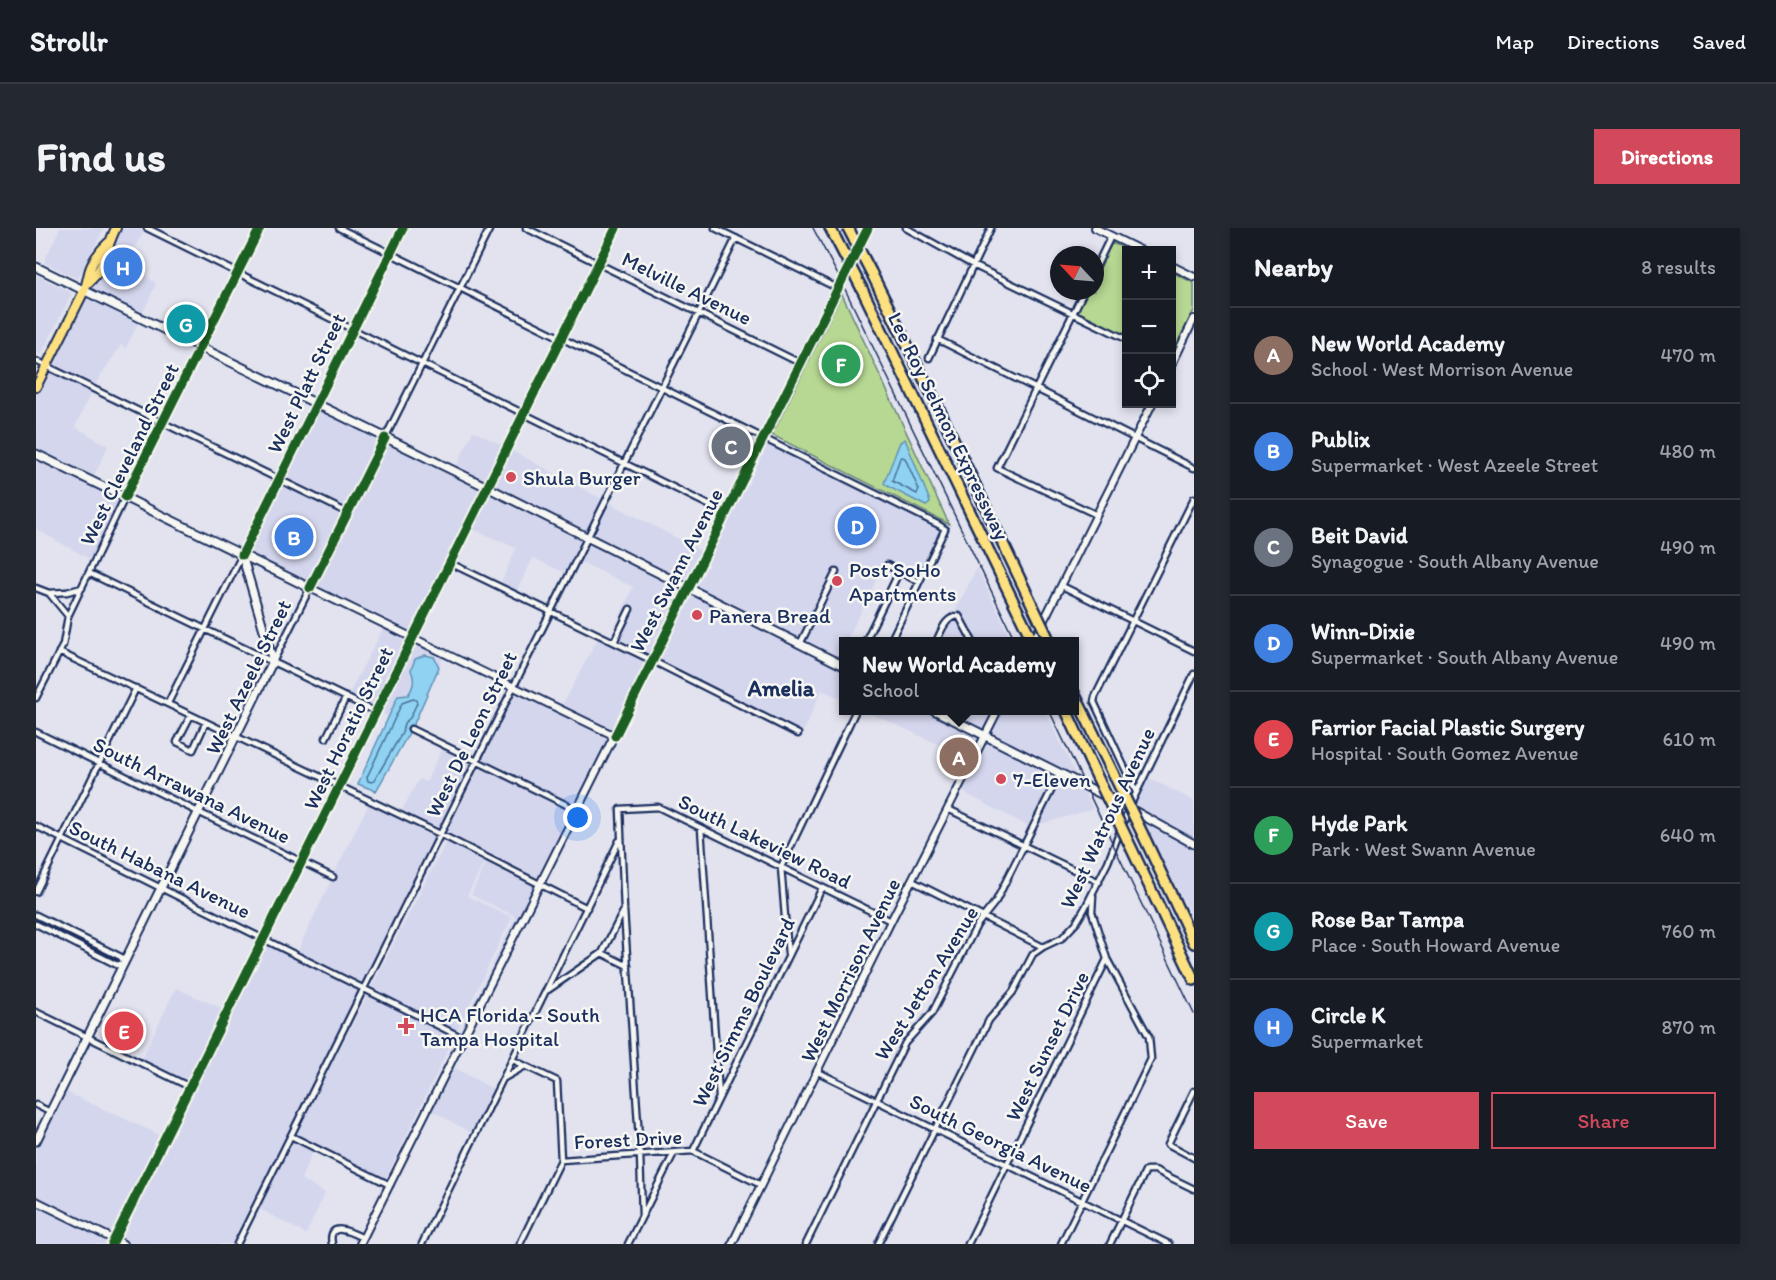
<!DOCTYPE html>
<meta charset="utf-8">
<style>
:root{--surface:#171b24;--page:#242831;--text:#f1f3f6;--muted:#9ea1a6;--line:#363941;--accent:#d1495b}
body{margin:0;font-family:Itim,sans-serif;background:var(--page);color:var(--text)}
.controls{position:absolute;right:18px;top:18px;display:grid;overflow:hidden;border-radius:0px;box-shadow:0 3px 9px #0003}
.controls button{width:54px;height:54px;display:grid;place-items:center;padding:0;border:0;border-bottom:2px solid var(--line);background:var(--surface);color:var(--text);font:30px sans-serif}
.compass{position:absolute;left:1014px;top:18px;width:54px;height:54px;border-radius:50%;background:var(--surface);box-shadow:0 3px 9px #0003;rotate:296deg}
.you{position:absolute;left:542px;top:590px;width:21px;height:21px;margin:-15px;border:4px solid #fff;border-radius:50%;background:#1a73e8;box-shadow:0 0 0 9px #1a73e833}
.badge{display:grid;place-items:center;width:39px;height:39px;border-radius:50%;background:var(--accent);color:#fff;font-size:20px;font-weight:700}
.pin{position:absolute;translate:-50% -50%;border:3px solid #fff;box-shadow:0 2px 6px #0006}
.popup{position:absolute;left:803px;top:409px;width:240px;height:78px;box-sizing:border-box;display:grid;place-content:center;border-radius:0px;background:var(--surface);filter:drop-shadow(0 2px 4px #0005);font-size:20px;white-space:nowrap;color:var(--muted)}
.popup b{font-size:22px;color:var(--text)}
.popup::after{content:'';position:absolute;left:50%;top:100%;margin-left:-12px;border:12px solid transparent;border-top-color:var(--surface)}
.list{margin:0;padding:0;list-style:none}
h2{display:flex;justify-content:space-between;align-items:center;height:78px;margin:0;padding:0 24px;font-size:26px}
h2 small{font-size:20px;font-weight:400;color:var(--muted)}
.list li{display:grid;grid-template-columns:39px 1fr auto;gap:18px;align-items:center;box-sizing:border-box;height:96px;padding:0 24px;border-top:2px solid var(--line)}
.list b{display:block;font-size:22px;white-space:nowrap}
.list p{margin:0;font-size:20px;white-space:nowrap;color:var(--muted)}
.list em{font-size:20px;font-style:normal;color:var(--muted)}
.actions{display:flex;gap:12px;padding:18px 24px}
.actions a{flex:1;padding:14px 0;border:2px solid var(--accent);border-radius:0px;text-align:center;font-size:21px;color:var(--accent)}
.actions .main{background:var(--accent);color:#fff}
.icon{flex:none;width:33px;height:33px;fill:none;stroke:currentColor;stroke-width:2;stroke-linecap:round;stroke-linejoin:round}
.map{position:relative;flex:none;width:1158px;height:1016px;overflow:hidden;border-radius:0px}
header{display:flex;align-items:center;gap:36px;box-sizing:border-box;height:84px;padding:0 30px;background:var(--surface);border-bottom:2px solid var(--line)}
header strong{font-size:28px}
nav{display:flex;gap:33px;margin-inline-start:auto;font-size:21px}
.intro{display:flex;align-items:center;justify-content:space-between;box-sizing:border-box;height:144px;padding:0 36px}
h1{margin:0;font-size:42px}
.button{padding:15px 27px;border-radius:0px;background:var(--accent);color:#fff;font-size:21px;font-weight:700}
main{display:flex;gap:36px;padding:0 36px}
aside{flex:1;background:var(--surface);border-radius:0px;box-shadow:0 3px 9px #0003}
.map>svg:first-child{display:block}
</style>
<header>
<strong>Strollr</strong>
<nav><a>Map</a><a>Directions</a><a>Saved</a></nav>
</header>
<div class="intro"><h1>Find us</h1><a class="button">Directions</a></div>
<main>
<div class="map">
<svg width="1158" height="1016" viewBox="0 0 1158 1016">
<rect width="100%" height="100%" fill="#e2e3ef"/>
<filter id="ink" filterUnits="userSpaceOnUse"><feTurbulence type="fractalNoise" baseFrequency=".0167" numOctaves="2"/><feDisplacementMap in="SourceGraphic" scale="12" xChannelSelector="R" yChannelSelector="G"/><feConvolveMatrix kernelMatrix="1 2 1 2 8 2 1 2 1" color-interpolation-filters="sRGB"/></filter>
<g filter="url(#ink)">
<path fill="#d4d6ed" d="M 24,0 L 68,0 L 42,51 L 9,35 L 9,31 Z
M 83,0 L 104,0 L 109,2 L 91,32 L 120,56 L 105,88 L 52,62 Z
M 0,47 L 36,65 L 5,127 L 0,124 Z
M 50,67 L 103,93 L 90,120 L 85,117 L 58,158 L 15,137 Z
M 12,142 L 56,163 L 39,199 L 72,218 L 58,248 L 86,265 L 0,223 L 0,166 Z
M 284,181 L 345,211 L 310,281 L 247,250 Z
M 437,203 L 467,218 L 449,255 L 419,241 Z
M 351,214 L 447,260 L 375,405 L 278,358 Z
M 729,214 L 905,302 L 882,350 L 849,334 L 811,412 L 808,414 L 807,419 L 801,432 L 768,415 L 803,343 L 798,340 L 763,412 L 656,361 Z
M 473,221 L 566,271 L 550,305 L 455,258 Z
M 0,229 L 85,270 L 55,332 L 0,301 Z
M 245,255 L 307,286 L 272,356 L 210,325 Z
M 452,263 L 547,310 L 529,345 L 497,330 L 481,362 L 465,355 L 480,320 L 434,300 Z
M 572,274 L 667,324 L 650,358 L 555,308 Z
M 553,313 L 648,363 L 615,429 L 582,413 L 598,380 L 592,377 L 576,410 L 575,409 L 597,359 L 543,333 Z
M 941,340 L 976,413 L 940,413 L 926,387 L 921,384 L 918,385 Z
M 653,366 L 807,441 L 807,472 L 786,462 L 766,506 L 621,432 Z
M 920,391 L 923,393 L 934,413 L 904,414 L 912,398 Z
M 348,399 L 373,411 L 339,480 L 312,467 Z
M 562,410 L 612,434 L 576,504 L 493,463 L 527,476 Z
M 379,413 L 408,427 L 403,439 L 398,429 L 379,451 L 376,461 L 372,467 L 362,468 L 352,489 L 344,484 Z
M 479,462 L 573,509 L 539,578 L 445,531 Z
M 830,483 L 892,483 L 945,509 L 934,531 Z
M 905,483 L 959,483 L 948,504 Z
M 966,483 L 1009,483 L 1042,551 L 954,507 Z
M 951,512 L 1020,546 L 994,599 L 925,563 Z
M 407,520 L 436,533 L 402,602 L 365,584 L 383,551 L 390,554 Z
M 442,536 L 537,583 L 503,651 L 408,605 Z
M 1026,549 L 1046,559 L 1057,581 L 1002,597 Z
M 1111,549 L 1158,573 L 1158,612 L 1098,577 Z
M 333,575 L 400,608 L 327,755 L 262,724 L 267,711 L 296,651 L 299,653 L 301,648 L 298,646 Z
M 1105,590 L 1158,620 L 1158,693 Z
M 410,614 L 449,633 L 431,668 L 476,689 L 350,950 L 260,906 Z
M 451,633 L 500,657 L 426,806 L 423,805 L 479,690 L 477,687 L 435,667 Z
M 229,715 L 324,760 L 197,1016 L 94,1016 L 83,1010 Z
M 140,760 L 189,782 L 152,855 L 106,830 Z
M 417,839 L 459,862 L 437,906 L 395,882 Z
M 28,863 L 126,908 L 77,1008 L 0,970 L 0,920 Z
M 256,912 L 277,923 L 265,951 L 289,965 L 270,1006 L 222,980 Z
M 0,977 L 74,1013 L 73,1016 L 0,1016 Z"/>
<path fill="#b6d892" stroke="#688478" stroke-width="1.5" d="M 1076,15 L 1092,22 L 1090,108 L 1041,83 L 1051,63 L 1059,63 L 1059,48 Z
M 1136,44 L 1158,55 L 1158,82 L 1136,128 Z
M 806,66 L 913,296 L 736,207 Z"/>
<path fill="#8fd2f1" stroke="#6191b6" stroke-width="1.5" d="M 869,211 L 893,271 L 894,275 L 890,278 L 851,258 L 848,255 L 864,214 Z
M 389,427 L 398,429 L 403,439 L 377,498 L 374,497 L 371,501 L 374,503 L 340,563 L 322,556 L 362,468 L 372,467 C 378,458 379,452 375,442 L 379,431 Z"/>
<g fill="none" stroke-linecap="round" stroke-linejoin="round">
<path stroke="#497099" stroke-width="1.5" d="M 866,229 L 869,230 L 883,262 L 881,266 L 856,253 L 864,230 Z
M 377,471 L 380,472 L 381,475 L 374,490 L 368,495 L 366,505 L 338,553 L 336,554 L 332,553 L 331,549 L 366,475 Z"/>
<g stroke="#1b2f5e" stroke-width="9">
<path id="minor" d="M 111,0 L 689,285
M 303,0 L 903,297 L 909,301 L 854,414
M 490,0 L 764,135
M 679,0 L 801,60
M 870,0 L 937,37 L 1090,111
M 1059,41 L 1075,8
M 1048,63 L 961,240 L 1061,287
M 901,111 L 1158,240
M 893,130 L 955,0
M 0,133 L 312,285
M 349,210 L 454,0
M 414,335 L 615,432 L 762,506
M 851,337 L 883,354
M 53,345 L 340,484
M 1026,358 L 1158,423
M 0,360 L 13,365 L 32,388
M 13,365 L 31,364 L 46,360
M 578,414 L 594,381
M 829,414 L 863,344
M 900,414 C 906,402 909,389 923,388 L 937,414
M 764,416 L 800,344
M 23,424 L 404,606 L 551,680
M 238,432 L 274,360
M 0,470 L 27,417 L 32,388 L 89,269
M 132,475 L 206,327
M 155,487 L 141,514 L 157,522 L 170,494
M 375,501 L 541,582
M 0,504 L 158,582 L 297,649
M 290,510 L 310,469
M 1100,564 L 1058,474 L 1059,469 L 1158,270
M 912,581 L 1063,654
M 0,598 L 427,810
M 665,600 L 683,869
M 876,653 L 1007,719
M 0,664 L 100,460
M 0,687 L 85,729 L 88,735 L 81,737 L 0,696
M 566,725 L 592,738
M 752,726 L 745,639 L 820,482
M 512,762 L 566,725 L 587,684
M 0,784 L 154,859
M 477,832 L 521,853 L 525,932 L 484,1016
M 782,844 L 1133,1016
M 468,850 L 489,838
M 1158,863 L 1132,916 L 1158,930
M 0,877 L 14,884
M 255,908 L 354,957
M 657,923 L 786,660
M 525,932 L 657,923 L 725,957
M 606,988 L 604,926 L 588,682 L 584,581 L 622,579 L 855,693
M 76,1016 L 580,0
M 201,1016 L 700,10
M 296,1016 C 291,991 317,1005 327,1010
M 386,1016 L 583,613
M 592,1016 L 638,925
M 770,1016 L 869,815 L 896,785 L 941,697 L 960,673 L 1024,545
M 842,1016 L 953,792 L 977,764 L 997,726 L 1007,719 L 1026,710 L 1040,695 L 1049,680 L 1072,634 L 1093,580 L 1158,446
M 932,1016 L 1071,731
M 1025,1016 L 1115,831 L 1113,809 L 1071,731 L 1056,684 L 1057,668
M 1074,1016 L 1110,942 L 1119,942 L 1158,961"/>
</g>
<g stroke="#1b2f5e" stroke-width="10">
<path id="tertiary" d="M 1059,0 L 1104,22
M 1136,38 L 1158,49
M 1136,136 L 1158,91
M 274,360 L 579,508
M 997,414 L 1116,176
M 0,973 L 87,1016
M 324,1016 L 832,0
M 696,1016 L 855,693 L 962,482"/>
</g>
<g stroke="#1b2f5e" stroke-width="11">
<path id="secondary" d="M 0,39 L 451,259 L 808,438
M 0,226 L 274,360 L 349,210
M 89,269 L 224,0
M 206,327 L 367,0
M 898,482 L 1093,580 L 1158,616
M 0,913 L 237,433 L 206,327"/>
</g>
<g stroke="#1b2f5e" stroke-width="12">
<path id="primary" d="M 51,56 C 69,41 70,19 80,0
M 0,159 L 48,63 C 50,58 51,54 52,49 C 54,36 63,23 72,15"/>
</g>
<g stroke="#1b2f5e" stroke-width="14">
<path id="motorway" d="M 794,0 L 800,11
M 835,44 L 900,175 L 993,370
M 826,61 L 997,414
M 1038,465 L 1077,545
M 1030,482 L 1054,534
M 1091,611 L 1158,752
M 1109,611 L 1158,715"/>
</g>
<use href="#minor" stroke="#f6f6f2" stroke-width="4.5"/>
<use href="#tertiary" stroke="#f6f6f2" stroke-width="6"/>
<use href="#secondary" stroke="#f6f6f2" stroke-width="7"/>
<use href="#primary" stroke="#fde080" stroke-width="8"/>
<use href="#motorway" stroke="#fde080" stroke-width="9"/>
<path stroke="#1b2f5e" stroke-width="1.5" d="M 777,0 L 805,53 L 980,414
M 1013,482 L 1158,786"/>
<g stroke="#1b2f5e" stroke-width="14" stroke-linecap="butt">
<path id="motorway-bridge" d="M 812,0 L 835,44
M 800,11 L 826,61
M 993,370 L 1014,414
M 1054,534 L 1091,611
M 1077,545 L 1109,611"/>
</g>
<use href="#motorway-bridge" stroke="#fde080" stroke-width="9"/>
<g stroke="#f6f6f2" stroke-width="13">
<path id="cycleway" d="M 89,269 L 224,0
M 206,327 L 367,0
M 274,360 L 349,210
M 579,508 L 832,0
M 76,1016 L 580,0"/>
</g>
<use href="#cycleway" stroke="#1b5e20" stroke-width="9"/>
</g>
</g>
<g fill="#d1495b" stroke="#f6f6f2" stroke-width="2">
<circle cx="475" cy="249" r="6"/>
<circle cx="801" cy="353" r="6"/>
<circle cx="661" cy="387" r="6"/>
<circle cx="965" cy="551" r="6"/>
<path d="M367 789h6v6h6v6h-6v6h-6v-6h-6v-6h6z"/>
</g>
<g text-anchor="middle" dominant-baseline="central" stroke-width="5" stroke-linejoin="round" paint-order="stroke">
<g font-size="21" fill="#1b2f5e" stroke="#f6f6f2">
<text transform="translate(651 60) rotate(26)">Melville Avenue</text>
<text transform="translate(270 155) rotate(-64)">West Platt Street</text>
<text transform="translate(913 198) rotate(64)">Lee Roy Selmon Expressway</text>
<text transform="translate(93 226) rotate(-64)">West Cleveland Street</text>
<text transform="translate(640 342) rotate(-63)">West Swann Avenue</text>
<text transform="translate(212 449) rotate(-64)">West Azeele Street</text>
<text transform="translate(312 500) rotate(-64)">West Horatio Street</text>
<text transform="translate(435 506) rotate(-64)">West De Leon Street</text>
<text transform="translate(156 562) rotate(26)">South Arrawana Avenue</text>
<text transform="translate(1071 590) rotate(-65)">West Watrous Avenue</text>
<text transform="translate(729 613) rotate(26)">South Lakeview Road</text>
<text transform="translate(124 641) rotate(26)">South Habana Avenue</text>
<text transform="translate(814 742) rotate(-64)">West Morrison Avenue</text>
<text transform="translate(890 755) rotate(-58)">West Jetton Avenue</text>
<text transform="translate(707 784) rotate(-64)">West Simms Boulevard</text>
<text transform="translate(1011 818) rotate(-64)">West Sunset Drive</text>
<text transform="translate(592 911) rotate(-3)">Forest Drive</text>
<text transform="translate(965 915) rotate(26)">South Georgia Avenue</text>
</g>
<g font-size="21" fill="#1b2f5e" stroke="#f6f6f2" text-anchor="start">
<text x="487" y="249">Shula Burger</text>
<text x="813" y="341">Post SoHo<tspan x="813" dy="24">Apartments</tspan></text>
<text x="673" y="387">Panera Bread</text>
<text x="977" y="551">7-Eleven</text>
<text x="384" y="786">HCA Florida - South<tspan x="384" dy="24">Tampa Hospital</tspan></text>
</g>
<g font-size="22" font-weight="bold" fill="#1b2f5e" stroke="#f6f6f2">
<text x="745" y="460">Amelia</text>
</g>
</g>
</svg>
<div class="controls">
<button>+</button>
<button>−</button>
<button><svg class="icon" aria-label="locate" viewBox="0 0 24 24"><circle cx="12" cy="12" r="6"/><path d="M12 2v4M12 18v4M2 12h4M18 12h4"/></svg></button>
</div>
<svg class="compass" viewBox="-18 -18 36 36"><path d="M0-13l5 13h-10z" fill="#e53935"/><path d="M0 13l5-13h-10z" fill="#9ea1a6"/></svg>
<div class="you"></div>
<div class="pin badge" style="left:923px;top:529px;background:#8d6e63">A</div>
<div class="popup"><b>New World Academy</b>School</div>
<div class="pin badge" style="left:258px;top:309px;background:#3f7fe0">B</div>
<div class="pin badge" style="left:695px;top:218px;background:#6b7280">C</div>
<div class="pin badge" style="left:821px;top:298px;background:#3f7fe0">D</div>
<div class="pin badge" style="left:88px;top:803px;background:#e0444e">E</div>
<div class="pin badge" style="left:805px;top:136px;background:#2e9e5b">F</div>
<div class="pin badge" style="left:150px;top:96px;background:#0f9aa8">G</div>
<div class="pin badge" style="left:87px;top:39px;background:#3f7fe0">H</div>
</div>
<aside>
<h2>Nearby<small>8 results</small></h2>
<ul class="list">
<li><span class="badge" style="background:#8d6e63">A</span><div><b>New World Academy</b><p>School · West Morrison Avenue</p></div><em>470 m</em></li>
<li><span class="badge" style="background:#3f7fe0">B</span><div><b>Publix</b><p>Supermarket · West Azeele Street</p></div><em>480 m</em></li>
<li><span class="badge" style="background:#6b7280">C</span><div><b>Beit David</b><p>Synagogue · South Albany Avenue</p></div><em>490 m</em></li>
<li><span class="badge" style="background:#3f7fe0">D</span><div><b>Winn-Dixie</b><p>Supermarket · South Albany Avenue</p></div><em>490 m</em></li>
<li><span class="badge" style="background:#e0444e">E</span><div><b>Farrior Facial Plastic Surgery</b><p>Hospital · South Gomez Avenue</p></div><em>610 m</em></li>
<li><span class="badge" style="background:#2e9e5b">F</span><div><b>Hyde Park</b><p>Park · West Swann Avenue</p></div><em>640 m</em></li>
<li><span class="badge" style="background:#0f9aa8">G</span><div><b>Rose Bar Tampa</b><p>Place · South Howard Avenue</p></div><em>760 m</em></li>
<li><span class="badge" style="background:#3f7fe0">H</span><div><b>Circle K</b><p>Supermarket</p></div><em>870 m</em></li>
</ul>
<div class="actions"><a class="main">Save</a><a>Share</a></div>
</aside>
</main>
